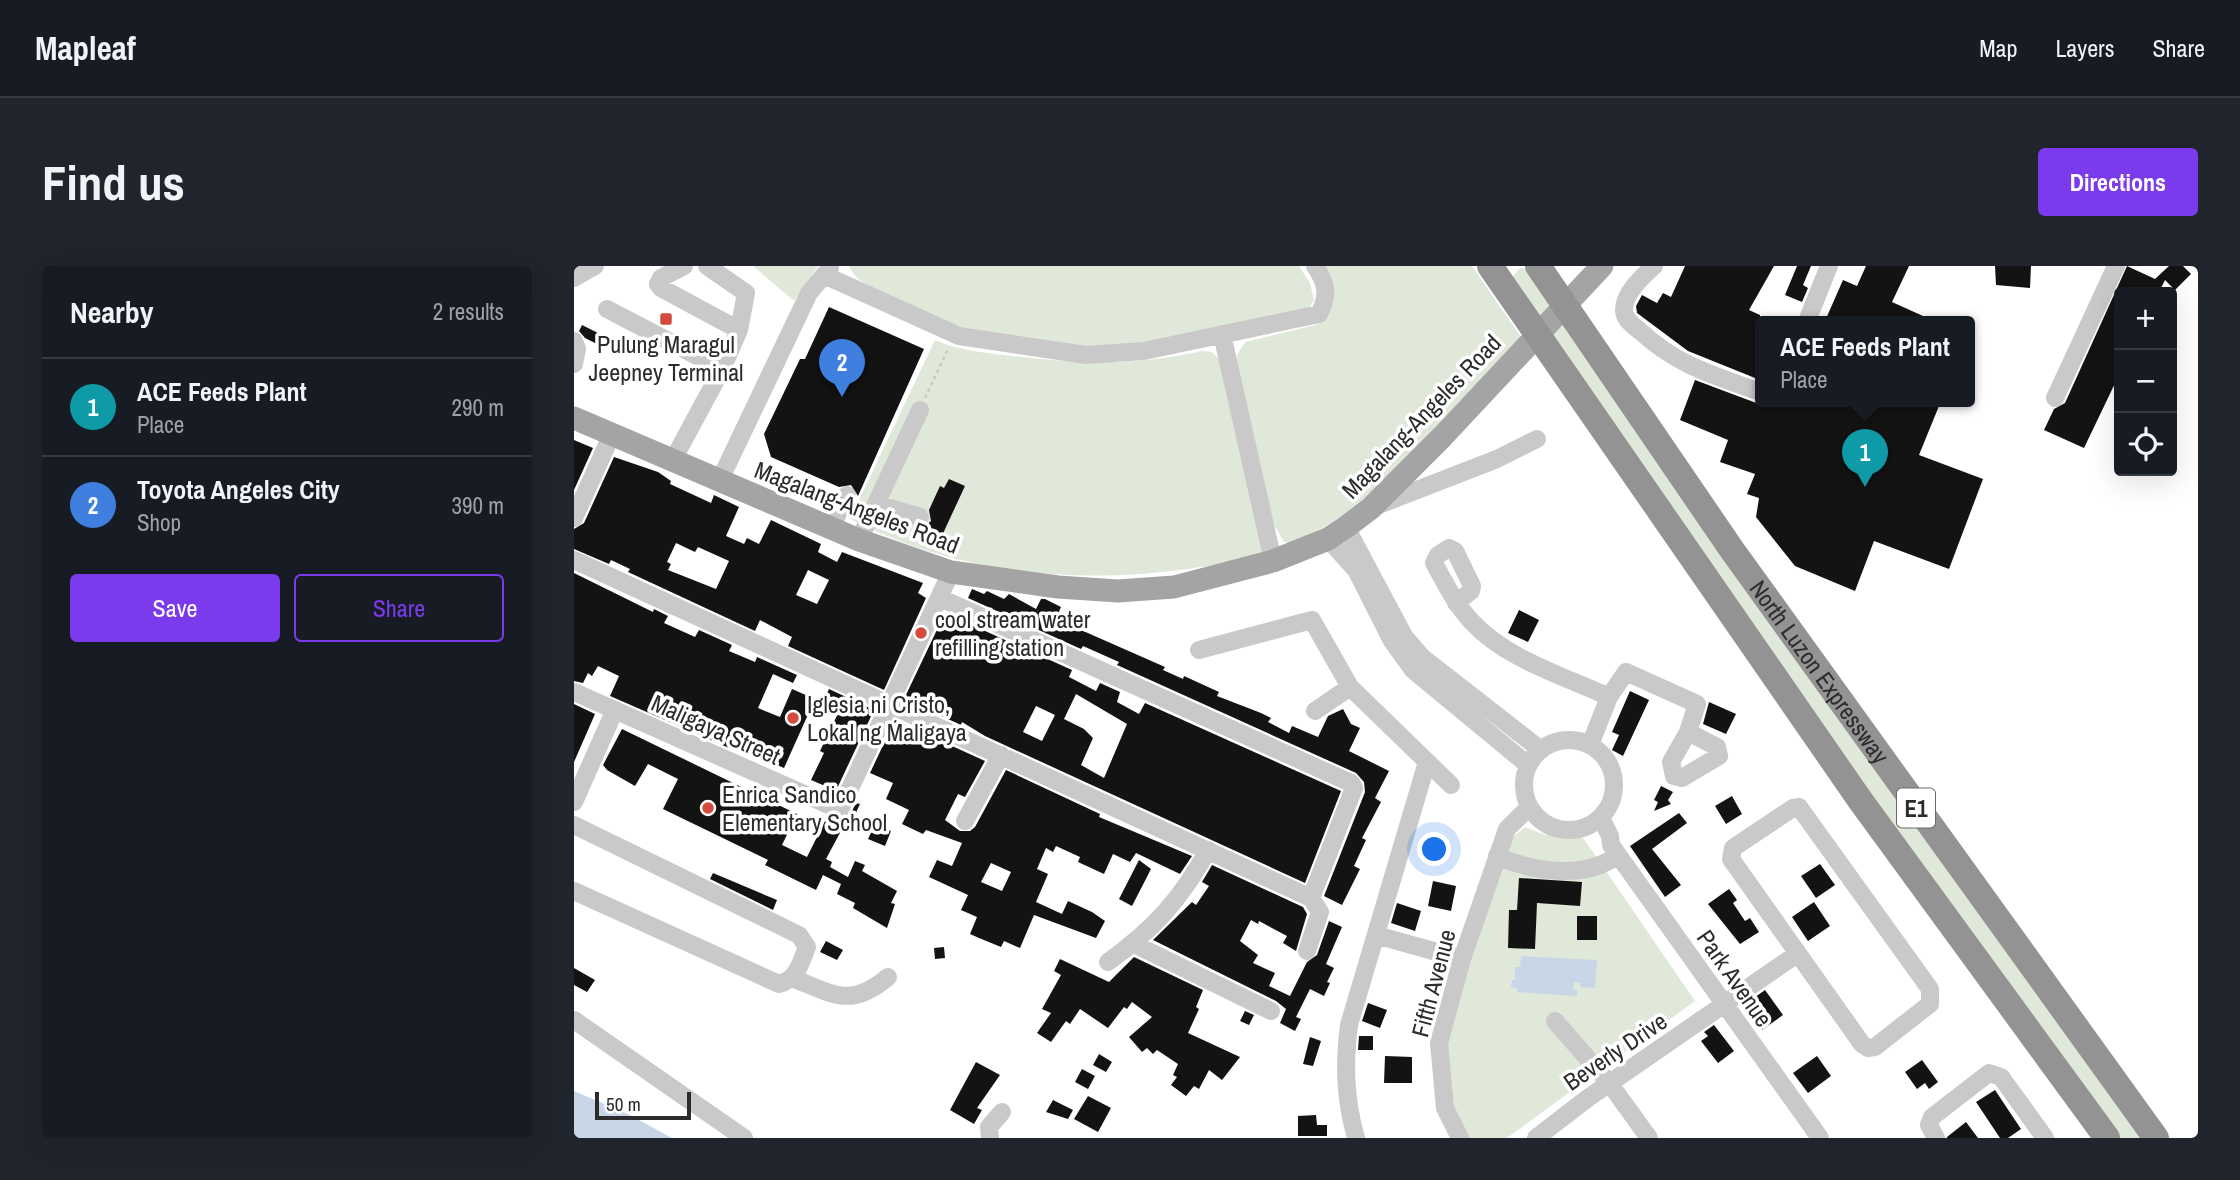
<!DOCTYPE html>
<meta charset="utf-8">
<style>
:root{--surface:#171b24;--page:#20242c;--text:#f1f3f6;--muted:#9ea1a6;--line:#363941;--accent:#7c3aed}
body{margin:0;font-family:"Archivo Narrow",sans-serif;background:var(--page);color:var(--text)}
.controls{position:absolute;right:21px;top:21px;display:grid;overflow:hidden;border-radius:7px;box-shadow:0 7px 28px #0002}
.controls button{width:63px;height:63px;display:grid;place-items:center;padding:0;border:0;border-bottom:2px solid var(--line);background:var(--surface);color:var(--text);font:35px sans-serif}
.scale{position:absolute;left:21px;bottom:18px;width:96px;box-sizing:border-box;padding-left:7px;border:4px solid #2c2c2c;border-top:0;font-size:19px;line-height:24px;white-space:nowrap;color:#2c2c2c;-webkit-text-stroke:5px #fff;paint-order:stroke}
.you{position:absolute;left:861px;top:584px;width:24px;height:24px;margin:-18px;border:5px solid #fff;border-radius:50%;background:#1a73e8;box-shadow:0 0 0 10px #1a73e833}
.badge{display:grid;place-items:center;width:46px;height:46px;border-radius:50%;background:var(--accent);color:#fff;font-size:23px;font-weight:700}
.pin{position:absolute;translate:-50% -58px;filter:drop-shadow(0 2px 4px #0008)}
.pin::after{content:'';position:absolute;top:37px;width:24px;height:21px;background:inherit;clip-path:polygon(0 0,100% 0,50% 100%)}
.popup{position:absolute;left:1181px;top:50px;width:220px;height:91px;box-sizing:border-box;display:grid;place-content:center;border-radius:7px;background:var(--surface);filter:drop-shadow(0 2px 5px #0005);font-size:23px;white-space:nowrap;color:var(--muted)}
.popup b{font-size:26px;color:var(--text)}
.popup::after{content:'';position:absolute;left:50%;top:100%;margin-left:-14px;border:14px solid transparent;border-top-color:var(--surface)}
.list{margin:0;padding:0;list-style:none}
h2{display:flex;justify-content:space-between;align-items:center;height:91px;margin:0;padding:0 28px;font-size:30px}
h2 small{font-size:23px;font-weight:400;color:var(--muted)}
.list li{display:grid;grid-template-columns:46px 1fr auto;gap:21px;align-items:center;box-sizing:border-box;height:98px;padding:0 28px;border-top:2px solid var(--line)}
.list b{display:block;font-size:26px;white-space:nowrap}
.list p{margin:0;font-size:23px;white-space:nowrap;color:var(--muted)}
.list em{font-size:23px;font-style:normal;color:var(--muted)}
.actions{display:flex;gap:14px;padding:21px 28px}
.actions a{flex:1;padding:16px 0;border:2px solid var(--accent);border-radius:7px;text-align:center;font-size:24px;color:var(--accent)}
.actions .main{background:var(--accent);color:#fff}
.icon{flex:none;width:38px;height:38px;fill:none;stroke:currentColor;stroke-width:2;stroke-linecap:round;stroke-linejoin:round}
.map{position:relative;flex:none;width:1624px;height:872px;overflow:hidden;border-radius:7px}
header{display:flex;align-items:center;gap:42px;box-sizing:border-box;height:98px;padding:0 35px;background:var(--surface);border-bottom:2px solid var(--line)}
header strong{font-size:33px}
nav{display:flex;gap:38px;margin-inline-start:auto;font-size:24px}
.intro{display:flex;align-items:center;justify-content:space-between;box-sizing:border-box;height:168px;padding:0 42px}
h1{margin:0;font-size:49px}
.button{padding:18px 32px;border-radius:7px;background:var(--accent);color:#fff;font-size:24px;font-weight:700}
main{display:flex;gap:42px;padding:0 42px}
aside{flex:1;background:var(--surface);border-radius:7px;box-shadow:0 7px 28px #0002}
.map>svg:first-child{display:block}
</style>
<header>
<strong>Mapleaf</strong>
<nav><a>Map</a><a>Layers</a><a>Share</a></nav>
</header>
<div class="intro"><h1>Find us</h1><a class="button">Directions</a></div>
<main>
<aside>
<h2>Nearby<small>2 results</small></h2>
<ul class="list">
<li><span class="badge" style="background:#0f9aa8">1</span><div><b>ACE Feeds Plant</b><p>Place</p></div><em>290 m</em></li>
<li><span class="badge" style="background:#3f7fe0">2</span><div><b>Toyota Angeles City</b><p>Shop</p></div><em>390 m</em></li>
</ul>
<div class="actions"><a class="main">Save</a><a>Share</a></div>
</aside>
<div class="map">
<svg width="1624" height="872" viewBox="0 0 1624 872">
<rect width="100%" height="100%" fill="#fff"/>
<path fill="#e0e8da" d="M 179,0 L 244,0 L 220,35 Z
M 275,0 L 725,0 L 736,17 L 740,34 L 736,41 C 672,56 608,77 543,81 C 475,86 391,69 331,38 C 312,28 284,20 275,0 Z
M 745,0 L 898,0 L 947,71 C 886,136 800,245 718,277 L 710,276 L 700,259 L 665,118 L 663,89 L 671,76 L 741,59 L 749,55 Z
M 946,2 L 953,3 L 978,37 L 962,54 L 937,12 Z
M 990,54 L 1569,872 L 1540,872 L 974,73 Z
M 361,74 C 386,85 412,87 440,90 C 511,98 558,100 629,85 L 637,86 L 646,93 L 689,281 L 687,286 C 665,298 638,299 614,303 C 499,319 381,307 276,253 Z
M 951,561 L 971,569 L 1001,566 L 1010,573 L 1121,735 L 933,872 L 892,872 L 872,832 L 869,768 L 933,576 Z"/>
<path fill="#c8d6e7" d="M 947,690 L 1023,694 L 1021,722 L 1006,721 L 1006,717 L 1000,716 L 999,723 L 1003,724 L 1003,730 L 943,726 L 943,722 L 937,721 L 938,714 L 941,714 L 941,701 L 946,701 Z
M 0,825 L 54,848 L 98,872 L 0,872 Z"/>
<path fill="#131313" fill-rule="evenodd" d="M 1111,0 L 1200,0 L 1175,44 L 1186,49 L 1186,114 L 1114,85 L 1063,47 L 1062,40 L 1068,29 L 1083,37 L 1089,27 L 1097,31 Z
M 1223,0 L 1237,0 L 1229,19 L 1234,22 L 1228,36 L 1211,29 Z
M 1292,0 L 1335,0 L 1318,36 L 1360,55 L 1251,55 L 1269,14 L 1283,20 Z
M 1421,0 L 1457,0 L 1456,22 L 1422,19 Z
M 1553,0 L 1581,13 L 1595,0 L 1609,0 L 1617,8 L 1601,24 L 1591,14 L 1585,26 L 1545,26 L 1545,109 L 1510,182 L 1470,164 L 1480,143 L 1491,137 Z
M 255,41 L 350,83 L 284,230 L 277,219 L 265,221 L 197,191 L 190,168 L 226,93 L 231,93 Z
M 8,59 L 32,71 L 27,80 L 11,72 L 5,65 Z
M 1121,114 L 1193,141 L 1194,135 L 1367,135 L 1345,189 L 1409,213 L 1375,303 L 1300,275 L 1281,325 L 1221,300 L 1182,251 L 1185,232 L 1173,228 L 1181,208 L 1146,196 L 1154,174 L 1106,154 Z
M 0,174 L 19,182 L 0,224 Z
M 40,191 L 84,206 L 97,215 L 96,218 L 137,237 L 140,229 L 165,241 L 152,270 L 170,278 L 173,272 L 185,278 L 197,254 L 247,278 L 244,286 L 263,296 L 268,286 L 349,317 L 344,327 L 352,332 L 310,424 L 214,380 L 218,371 L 186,354 L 181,365 L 54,306 L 56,303 L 37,294 L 35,298 L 0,283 L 0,263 L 10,257 ZM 102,277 L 121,286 L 124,281 L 155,295 L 142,323 L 94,304 L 97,298 L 93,296 ZM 234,304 L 255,314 L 243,338 L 222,329 Z
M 375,213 L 391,220 L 365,276 L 344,266 L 357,255 L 355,244 L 366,220 L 370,222 Z
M 0,307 L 79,346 L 80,343 L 94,350 L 90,357 L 121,371 L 125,364 L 158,379 L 155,385 L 181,396 L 183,391 L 223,409 L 219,417 L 199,408 L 184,442 L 206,451 L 218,423 L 241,433 L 210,502 L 164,482 L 162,485 L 36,430 L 45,410 L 24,400 L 18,410 L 14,407 L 9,417 L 0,415 Z
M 398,323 L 410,328 L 413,325 L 430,333 L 435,328 L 462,343 L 467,333 L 471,333 L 487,341 L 482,353 L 591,401 L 589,404 L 609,413 L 610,410 L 645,426 L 643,430 L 687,447 L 697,452 L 694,456 L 715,467 L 718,460 L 744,471 L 754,450 L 769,443 L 777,458 L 786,462 L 775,485 L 815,505 L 801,532 L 807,536 L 788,572 L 792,574 L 780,600 L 786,603 L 768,639 L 750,630 L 791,526 L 790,516 L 782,507 L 543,399 L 545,396 L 509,380 L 507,383 L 394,332 Z
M 945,344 L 965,354 L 954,376 L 934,367 Z
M 371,347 L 498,404 L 495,411 L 522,425 L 526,417 L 546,426 L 543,436 L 565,448 L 571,437 L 767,525 L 731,617 L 411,470 L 388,456 L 387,459 L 330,433 ZM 502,428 L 553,458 L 530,512 L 507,499 L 519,472 L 510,463 L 490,453 ZM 462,440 L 481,449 L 468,475 L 449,466 Z
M 255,423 L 300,444 L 260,529 L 256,527 L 258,523 L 237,514 L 250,487 L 246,485 L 269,437 L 252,430 Z
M 1056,425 L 1075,434 L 1049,490 L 1038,484 L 1045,469 L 1038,466 Z
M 1135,436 L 1162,448 L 1152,468 L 1129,458 Z
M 0,438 L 21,448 L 0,496 Z
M 321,454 L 411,495 L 391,531 L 384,528 L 371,554 L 386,565 L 396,565 L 401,561 L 432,504 L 526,548 L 525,551 L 618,590 L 606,608 L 562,587 L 556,596 L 539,588 L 530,608 L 504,596 L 506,591 L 482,580 L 479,586 L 472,582 L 463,603 L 474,608 L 462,636 L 488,648 L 494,635 L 518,646 L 531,655 L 522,672 L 460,649 L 446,682 L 430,675 L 427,681 L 405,672 L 396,668 L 403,651 L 387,644 L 394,629 L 355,611 L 363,594 L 378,600 L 388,577 L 352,564 L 349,568 L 328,558 L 335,544 L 312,533 L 319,517 L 296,507 ZM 417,597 L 437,606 L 428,625 L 407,616 Z
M 48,463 L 223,548 L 208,579 L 233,591 L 253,551 L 268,555 L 276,549 L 282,537 L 286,538 L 273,566 L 268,563 L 252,593 L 258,596 L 256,601 L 274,611 L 281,595 L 291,599 L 288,605 L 323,625 L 317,637 L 321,638 L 313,662 L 279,642 L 281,637 L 263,628 L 267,618 L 249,609 L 242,624 L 191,599 L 194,594 L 89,543 L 104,513 L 74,498 L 61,520 L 33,504 L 29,499 Z
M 1087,520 L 1099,526 L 1094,534 L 1097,538 L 1080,545 L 1084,536 L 1080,534 Z
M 1158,530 L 1168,548 L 1152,558 L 1141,540 Z
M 1105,547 L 1113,557 L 1078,583 L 1107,619 L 1091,631 L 1056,580 Z
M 301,558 L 317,565 L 311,580 L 294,573 Z
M 565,594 L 577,603 L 558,640 L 545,633 Z
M 1246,598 L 1261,619 L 1242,632 L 1227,610 Z
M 638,599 L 729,641 L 733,648 L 722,685 L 709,677 L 713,670 L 685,655 L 684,658 L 677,654 L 666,675 L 684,689 L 679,697 L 701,707 L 695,720 L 716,730 L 733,696 L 743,689 L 755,655 L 768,661 L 752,698 L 760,702 L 753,716 L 756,717 L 750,730 L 736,723 L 722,751 L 727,753 L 721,765 L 706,757 L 712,743 L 702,735 L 579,674 L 618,636 L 622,639 L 635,620 L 628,616 Z
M 139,607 L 203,634 L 199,644 L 136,613 Z
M 945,612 L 1008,616 L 1006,640 L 963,637 L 961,683 L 934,682 L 935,644 L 943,644 Z
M 859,615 L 882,620 L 877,645 L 854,640 Z
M 1155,623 L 1163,634 L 1159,637 L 1171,655 L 1176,652 L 1185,666 L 1166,678 L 1134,638 Z
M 1240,636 L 1256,660 L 1234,675 L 1218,651 Z
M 823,637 L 847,645 L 841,665 L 817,657 Z
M 1003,650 L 1023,650 L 1023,674 L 1003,674 Z
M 252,675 L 269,684 L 263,694 L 246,686 Z
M 370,681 L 371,692 L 361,693 L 360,682 Z
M 560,691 L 629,724 L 622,741 L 625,743 L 614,767 L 666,791 L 648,814 L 635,804 L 625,823 L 620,820 L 612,830 L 597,819 L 603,811 L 599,809 L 604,798 L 583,784 L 579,788 L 573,782 L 568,786 L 555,771 L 578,751 L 558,736 L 553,743 L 550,741 L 534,762 L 506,743 L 496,758 L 492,755 L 477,776 L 463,767 L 477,747 L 468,743 L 487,709 L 480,705 L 486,693 L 535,716 Z
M 0,702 L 21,714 L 13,726 L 0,719 Z
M 1191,724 L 1209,749 L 1188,764 L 1170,739 Z
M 794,737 L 813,744 L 806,762 L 788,755 Z
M 671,745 L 680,749 L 675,759 L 666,755 Z
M 1140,759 L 1160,785 L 1144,797 L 1127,775 L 1134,770 L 1130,766 Z
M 785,770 L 799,770 L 799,784 L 784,784 Z
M 736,771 L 747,775 L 739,800 L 729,798 Z
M 525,788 L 538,796 L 532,806 L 519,799 Z
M 811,790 L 838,791 L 838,817 L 810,817 Z
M 1243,790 L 1257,810 L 1234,827 L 1219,807 Z
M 1348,794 L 1364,816 L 1355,823 L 1351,817 L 1343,823 L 1331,806 Z
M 402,796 L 426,809 L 403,842 L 408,844 L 400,858 L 376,844 Z
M 508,803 L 521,810 L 514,823 L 501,816 Z
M 1421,824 L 1447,863 L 1434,872 L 1426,872 L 1402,836 Z
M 514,830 L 537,842 L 524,866 L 500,853 Z
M 479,834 L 499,844 L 494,853 L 472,846 Z
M 742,849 L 743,859 L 753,859 L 753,870 L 724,870 L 724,850 Z
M 1392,856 L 1404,872 L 1373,872 L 1373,871 Z"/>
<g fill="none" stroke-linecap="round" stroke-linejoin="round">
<path stroke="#c9c9c9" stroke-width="2.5" stroke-dasharray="3.5 3.5" stroke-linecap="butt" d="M 351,132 L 375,81"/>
<path stroke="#c9c9c9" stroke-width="18" d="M 133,0 L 172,27 L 165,64
M 1080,0 C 1068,11 1050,27 1050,44 C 1050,54 1060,60 1066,65 C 1104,100 1139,109 1186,126
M 250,9 L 385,70 L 512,89 L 570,85 L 745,48 C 755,29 753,18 741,0
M 0,12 L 21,0
M 33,43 L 148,103
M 1233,55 L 1255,0
M 648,68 L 699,295
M 0,75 L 3,83 L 0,98
M 1481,132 L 1542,0
M 99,194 L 148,103 L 165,64 L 87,22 L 84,18 L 87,12 L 110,0
M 145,216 L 235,27 L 256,2
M 302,238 L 346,251
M 802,240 L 923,193 L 963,173
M 0,252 L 38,168
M 772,261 L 830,370 L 848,391 L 967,484
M 257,262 L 273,229
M 754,273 L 782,304 L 818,375 L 839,404 L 954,499
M 285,274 L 346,144
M 0,294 L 737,632 L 746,646 L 733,685
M 366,332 L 777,517 L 780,522 L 737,632
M 882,337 L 897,325 L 898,320 L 881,285 L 875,282 L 864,289 L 860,297 C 871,317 882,339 898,356 C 932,393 990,410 1035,431
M 625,384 L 738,354 L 776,421 L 877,519
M 0,426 L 266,544 L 377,306
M 741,445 L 776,421
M950 519a45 45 0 1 1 90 0a45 45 0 1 1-90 0Z
M 1016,479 L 1035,431 L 1052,406 L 1123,438 L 1114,466 L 1097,496 L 1100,510 L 1108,512 L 1145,490 L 1143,481 L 1114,466
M 0,536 L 40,446
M 1225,541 L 1356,723 L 1356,738 L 1301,781 L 1294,782 L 1288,778 L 1157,593 L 1159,582 L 1219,542 Z
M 1027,552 L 1036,570 L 1037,579 L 1246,872
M 391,555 L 427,489
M 0,559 L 225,669 L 233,681 C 227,696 223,714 205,718 L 0,625
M 923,590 C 959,606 1011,614 1044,589
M 802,669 L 888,693
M 560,678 L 697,745
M 534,696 C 580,663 607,633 634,584
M 218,712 C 259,728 276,743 314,711
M 0,754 L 170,872
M 981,755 L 1036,818 L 1075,872
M 416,872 L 415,861 L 428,846
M 782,872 C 771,833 770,799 775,759 L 853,496
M 886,872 L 871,842 L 865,777 L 888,693 L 933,563 L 955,541
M 962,872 L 1014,832 L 1223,688
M 1362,872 L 1355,859 L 1358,851 L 1415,807 L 1427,811 L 1471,872"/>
<path stroke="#a4a4a4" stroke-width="23" d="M 0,152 L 285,274 L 377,306 L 484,321 L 544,325 L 600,321 L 699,295 L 754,273 L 772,261 L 797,242 L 869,170 L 1028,0"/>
<g stroke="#939393" stroke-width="26">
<path d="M 916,0 L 1286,534 L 1533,872"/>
<path id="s1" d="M 964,0 L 1158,284 L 1582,872"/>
</g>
</g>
<g fill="#d44b3d" stroke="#fff" stroke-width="2.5">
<rect x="85" y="46" width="14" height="14" rx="3.5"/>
<circle cx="347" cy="367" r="7"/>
<circle cx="219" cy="452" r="7"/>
<circle cx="134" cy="542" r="7"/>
</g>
<g text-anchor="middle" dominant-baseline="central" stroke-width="7" stroke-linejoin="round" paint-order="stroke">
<rect fill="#fff" stroke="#6b6b6b" stroke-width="2" x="1323" y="522.5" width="38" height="39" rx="5"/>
<g font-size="23" font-weight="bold" fill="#2c2c2c">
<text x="1342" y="542">E1</text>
</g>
<g font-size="24" fill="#2c2c2c" stroke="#fff" text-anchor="start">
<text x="92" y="78" text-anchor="middle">Pulung Maragul<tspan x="92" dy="28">Jeepney Terminal</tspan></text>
<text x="361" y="353">cool stream water<tspan x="361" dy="28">refilling station</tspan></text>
<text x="233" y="438">Iglesia ni Cristo,<tspan x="233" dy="28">Lokal ng Maligaya</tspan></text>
<text x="148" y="528">Enrica Sandico<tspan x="148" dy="28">Elementary School</tspan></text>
</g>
<g font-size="24" fill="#2c2c2c" stroke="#fff">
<text transform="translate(847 150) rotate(-46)">Magalang-Angeles Road</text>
<text transform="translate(283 241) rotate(21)">Magalang-Angeles Road</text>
<text stroke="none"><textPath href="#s1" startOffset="494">North Luzon Expressway</textPath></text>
<text transform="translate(142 463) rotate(24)">Maligaya Street</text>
<text transform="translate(1161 712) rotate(55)">Park Avenue</text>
<text transform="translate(859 717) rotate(-75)">Fifth Avenue</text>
<text transform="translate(1041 785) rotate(-34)">Beverly Drive</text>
</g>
</g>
</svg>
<div class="controls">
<button>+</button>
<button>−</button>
<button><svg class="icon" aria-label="locate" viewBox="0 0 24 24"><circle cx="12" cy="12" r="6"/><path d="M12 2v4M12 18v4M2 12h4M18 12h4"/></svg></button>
</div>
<div class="scale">50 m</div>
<div class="you"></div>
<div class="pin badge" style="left:1291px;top:221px;background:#0f9aa8">1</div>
<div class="popup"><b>ACE Feeds Plant</b>Place</div>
<div class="pin badge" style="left:268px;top:131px;background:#3f7fe0">2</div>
</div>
</main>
